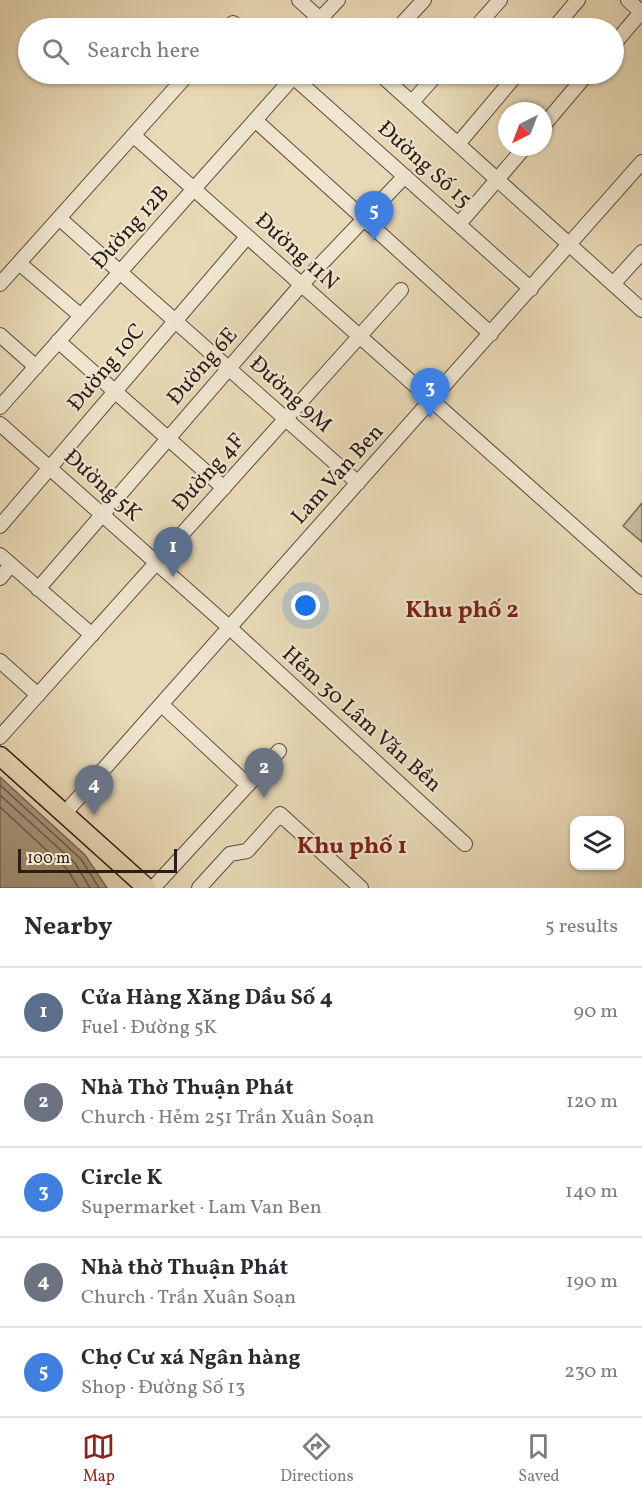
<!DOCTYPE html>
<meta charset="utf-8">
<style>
:root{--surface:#fff;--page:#f2f2f3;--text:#2b2b33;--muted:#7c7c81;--line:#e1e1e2;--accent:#8f2418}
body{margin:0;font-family:Vollkorn,serif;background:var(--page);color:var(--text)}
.controls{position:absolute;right:18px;bottom:18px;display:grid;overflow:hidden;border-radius:12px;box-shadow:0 2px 4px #0004}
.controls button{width:54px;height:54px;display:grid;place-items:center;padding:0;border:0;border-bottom:2px solid var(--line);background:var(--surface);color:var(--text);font:30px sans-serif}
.compass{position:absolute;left:498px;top:102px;width:54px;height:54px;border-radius:50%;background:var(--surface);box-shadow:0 2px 4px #0004;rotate:222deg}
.scale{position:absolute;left:18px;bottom:15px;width:159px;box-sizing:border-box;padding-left:6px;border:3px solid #2c1d15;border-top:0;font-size:16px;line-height:21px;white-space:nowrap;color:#2c1d15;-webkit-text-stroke:4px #f0e6d0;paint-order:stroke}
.you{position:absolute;left:306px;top:606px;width:21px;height:21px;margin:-15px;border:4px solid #fff;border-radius:50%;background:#1a73e8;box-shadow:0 0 0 9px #1a73e833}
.badge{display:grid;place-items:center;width:39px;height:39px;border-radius:50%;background:var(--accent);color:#fff;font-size:20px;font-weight:700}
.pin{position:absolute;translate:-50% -50px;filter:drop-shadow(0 2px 3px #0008)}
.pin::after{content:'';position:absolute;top:32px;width:21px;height:18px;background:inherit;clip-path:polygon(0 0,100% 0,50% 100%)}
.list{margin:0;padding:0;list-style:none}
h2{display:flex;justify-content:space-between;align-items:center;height:78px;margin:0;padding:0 24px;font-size:26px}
h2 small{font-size:20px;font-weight:400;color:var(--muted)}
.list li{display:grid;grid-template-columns:39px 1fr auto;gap:18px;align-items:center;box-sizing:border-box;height:90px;padding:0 24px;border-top:2px solid var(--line)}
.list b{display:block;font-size:22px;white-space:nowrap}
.list p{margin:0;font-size:20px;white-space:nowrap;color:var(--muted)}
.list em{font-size:20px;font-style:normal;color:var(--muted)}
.icon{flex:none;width:33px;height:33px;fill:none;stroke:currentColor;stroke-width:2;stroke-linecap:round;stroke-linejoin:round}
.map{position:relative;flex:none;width:642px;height:888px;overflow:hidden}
.search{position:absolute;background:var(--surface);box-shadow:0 2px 4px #0004;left:18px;right:18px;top:18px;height:66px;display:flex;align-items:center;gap:15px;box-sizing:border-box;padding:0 21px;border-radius:33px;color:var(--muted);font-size:22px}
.sheet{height:528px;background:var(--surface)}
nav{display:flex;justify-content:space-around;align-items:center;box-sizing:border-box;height:84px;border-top:2px solid var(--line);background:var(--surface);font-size:16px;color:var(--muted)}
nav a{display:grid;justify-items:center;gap:3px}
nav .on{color:var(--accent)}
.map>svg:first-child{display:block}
</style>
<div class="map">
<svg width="642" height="888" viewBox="0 0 642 888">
<rect width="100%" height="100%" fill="#e8d9b6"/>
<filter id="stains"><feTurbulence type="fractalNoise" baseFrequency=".00333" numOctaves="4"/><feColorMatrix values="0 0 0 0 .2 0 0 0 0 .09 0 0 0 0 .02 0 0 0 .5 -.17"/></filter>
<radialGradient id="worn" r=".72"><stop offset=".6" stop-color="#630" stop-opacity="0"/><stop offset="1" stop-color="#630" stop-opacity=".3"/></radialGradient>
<path fill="#c8b99b" stroke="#7a6b58" stroke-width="1.5" d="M 642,503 L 642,542 L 623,526 Z"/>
<path fill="#a8997f" stroke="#766755" stroke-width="1.5" d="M 0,777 L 85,855 L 107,888 L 0,888 Z"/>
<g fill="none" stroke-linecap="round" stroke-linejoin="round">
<path stroke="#6a5b4a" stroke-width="1.5" d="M 0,785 L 81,859 L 99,888
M 0,795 L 75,863 L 90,888
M 0,807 L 67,869 L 79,888"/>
<g stroke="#5b4c3d" stroke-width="16">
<path id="minor" d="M 299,0 L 330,28
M 628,0 L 642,13
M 320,19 L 338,0
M 228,28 L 233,23 L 239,28
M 398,28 L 424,0
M 475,28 L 500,0
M 554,28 L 578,0
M 614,44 L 642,11
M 290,74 L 531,289
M 380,74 L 642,310
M 412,102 L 437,74
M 255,120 L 491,334
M 543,126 L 587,74
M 133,135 L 642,587
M 458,144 L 517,74
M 59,218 L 358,483
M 459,224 L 525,147
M 19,263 L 81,316
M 0,284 L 188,74
M 613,284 L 642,252
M 0,335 L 36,367
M 58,341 L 224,488
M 0,407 L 296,74
M 0,424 L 230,628 L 465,844
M 0,526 L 247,237
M 0,555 L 92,635
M 0,578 L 11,565
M 38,589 L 301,285 L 405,176
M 0,661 L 38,695
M 162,705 L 248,785
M 0,737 L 401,290
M 64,814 L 642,162
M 153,888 L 279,751
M 199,888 L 230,854 L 247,851 L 280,814 L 361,888"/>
</g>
<g stroke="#2c1d15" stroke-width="21">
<path id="major" d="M 0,756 L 147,888"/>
</g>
<use href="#minor" stroke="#f0e6d0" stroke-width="14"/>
<use href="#major" stroke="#e8d9b6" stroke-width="18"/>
</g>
<g text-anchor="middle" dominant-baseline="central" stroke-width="4.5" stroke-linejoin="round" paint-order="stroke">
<g font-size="22" fill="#2c1d15" stroke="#f0e6d0">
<text transform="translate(424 165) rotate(42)">Đường Số 15</text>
<text transform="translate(131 228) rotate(-48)">Đường 12B</text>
<text transform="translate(296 252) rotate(42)">Đường 11N</text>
<text transform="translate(203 367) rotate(-49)">Đường 6E</text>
<text transform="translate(107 368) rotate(-50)">Đường 10C</text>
<text transform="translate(290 395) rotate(42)">Đường 9M</text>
<text transform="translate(209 473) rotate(-48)">Đường 4F</text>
<text transform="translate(338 475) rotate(-48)">Lam Van Ben</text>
<text transform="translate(102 486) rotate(42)">Đường 5K</text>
<text transform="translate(361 720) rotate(42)">Hẻm 30 Lâm Văn Bền</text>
</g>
<g font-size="24" font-weight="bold" fill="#7a1f14" stroke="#f0e6d0">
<text x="462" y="611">Khu phố 2</text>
<text x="352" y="847">Khu phố 1</text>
</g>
</g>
<rect width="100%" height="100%" filter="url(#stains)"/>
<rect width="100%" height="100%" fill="url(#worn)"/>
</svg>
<div class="controls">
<button><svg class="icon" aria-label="layers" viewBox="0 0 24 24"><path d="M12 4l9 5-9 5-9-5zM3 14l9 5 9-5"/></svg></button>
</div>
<svg class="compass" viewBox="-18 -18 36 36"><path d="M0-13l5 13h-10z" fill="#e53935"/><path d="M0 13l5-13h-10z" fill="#7c7c81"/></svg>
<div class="scale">100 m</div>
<div class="you"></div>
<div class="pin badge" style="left:173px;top:577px;background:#5c6f8a">1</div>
<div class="pin badge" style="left:264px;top:798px;background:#6b7280">2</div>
<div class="pin badge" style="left:430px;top:418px;background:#3f7fe0">3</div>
<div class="pin badge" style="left:94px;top:815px;background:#6b7280">4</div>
<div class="pin badge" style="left:374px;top:241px;background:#3f7fe0">5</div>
<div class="search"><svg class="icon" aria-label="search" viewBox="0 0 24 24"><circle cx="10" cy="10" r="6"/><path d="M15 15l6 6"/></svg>Search here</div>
</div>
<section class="sheet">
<h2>Nearby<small>5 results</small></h2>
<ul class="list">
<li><span class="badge" style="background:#5c6f8a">1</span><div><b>Cửa Hàng Xăng Dầu Số 4</b><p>Fuel · Đường 5K</p></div><em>90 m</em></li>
<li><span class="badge" style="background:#6b7280">2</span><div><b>Nhà Thờ Thuận Phát</b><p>Church · Hẻm 251 Trần Xuân Soạn</p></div><em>120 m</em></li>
<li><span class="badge" style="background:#3f7fe0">3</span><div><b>Circle K</b><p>Supermarket · Lam Van Ben</p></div><em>140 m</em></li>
<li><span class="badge" style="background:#6b7280">4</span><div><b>Nhà thờ Thuận Phát</b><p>Church · Trần Xuân Soạn</p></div><em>190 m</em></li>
<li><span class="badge" style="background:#3f7fe0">5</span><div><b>Chợ Cư xá Ngân hàng</b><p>Shop · Đường Số 13</p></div><em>230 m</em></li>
</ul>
</section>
<nav>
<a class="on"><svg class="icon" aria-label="map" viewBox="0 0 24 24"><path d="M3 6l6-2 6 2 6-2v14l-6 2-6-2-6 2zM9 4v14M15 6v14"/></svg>Map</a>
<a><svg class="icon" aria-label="directions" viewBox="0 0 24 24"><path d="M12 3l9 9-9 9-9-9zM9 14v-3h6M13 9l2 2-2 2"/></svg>Directions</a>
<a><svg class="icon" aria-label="saved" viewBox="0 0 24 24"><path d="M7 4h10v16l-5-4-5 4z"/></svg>Saved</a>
</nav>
